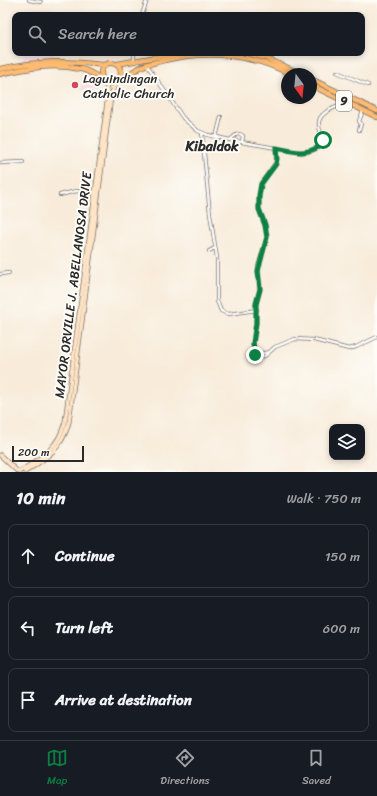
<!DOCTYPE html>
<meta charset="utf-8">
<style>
:root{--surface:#171b24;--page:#20242c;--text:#f1f3f6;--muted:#9ea1a6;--line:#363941;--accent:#0b8043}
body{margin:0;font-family:Sriracha,sans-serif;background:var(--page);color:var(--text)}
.controls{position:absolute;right:12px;bottom:12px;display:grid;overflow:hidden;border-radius:8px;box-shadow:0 2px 6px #0003}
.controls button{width:36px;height:36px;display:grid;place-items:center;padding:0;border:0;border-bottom:1px solid var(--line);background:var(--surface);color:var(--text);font:20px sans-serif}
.compass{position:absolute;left:281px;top:68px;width:36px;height:36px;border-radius:50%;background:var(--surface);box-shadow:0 2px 6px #0003;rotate:165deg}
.scale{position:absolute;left:12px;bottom:10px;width:72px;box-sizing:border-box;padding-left:4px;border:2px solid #2b2b2b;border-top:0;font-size:11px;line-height:14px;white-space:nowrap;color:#2b2b2b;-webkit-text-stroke:3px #fdfcf7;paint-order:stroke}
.stop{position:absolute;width:12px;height:12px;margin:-9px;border:3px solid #0b8043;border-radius:50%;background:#fff}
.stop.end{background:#0b8043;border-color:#fff;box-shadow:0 1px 4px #0008}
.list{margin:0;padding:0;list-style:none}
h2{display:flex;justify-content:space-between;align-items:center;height:52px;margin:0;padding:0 16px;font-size:17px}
h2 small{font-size:13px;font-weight:400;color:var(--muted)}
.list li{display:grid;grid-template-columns:26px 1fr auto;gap:12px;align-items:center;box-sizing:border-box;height:64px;margin:0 8px 8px;padding:0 8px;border:1px solid var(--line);border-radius:8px}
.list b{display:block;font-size:15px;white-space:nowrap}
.list em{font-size:13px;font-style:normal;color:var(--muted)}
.icon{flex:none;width:22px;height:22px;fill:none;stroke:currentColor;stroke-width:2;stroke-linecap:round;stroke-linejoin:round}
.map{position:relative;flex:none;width:377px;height:472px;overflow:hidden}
.search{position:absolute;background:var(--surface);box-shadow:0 2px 6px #0003;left:12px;right:12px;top:12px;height:44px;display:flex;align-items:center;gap:10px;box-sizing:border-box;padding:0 14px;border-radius:8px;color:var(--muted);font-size:15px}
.sheet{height:268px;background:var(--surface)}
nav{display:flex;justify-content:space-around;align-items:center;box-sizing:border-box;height:56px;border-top:1px solid var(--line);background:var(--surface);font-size:11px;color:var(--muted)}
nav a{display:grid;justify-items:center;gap:2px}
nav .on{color:var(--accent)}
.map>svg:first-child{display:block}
</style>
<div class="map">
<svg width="377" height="472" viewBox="0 0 377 472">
<rect width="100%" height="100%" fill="#fdfcf7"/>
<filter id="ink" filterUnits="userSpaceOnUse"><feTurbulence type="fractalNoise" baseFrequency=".025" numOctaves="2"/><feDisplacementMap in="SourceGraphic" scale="8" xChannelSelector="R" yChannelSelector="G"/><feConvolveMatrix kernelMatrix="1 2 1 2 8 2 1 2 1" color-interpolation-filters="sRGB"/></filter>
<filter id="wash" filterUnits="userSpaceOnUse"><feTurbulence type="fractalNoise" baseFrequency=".012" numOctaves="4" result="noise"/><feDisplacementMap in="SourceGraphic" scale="16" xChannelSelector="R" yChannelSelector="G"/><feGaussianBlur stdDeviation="0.9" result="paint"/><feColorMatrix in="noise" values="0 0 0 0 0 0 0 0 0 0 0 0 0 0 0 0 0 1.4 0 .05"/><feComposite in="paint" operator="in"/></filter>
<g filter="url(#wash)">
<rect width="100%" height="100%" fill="#f8ebd9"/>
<path fill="#f6cfd8" d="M 32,8 L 54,9 L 56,15 L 30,15 Z
M 24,53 L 54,53 L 54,58 L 23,61 Z
M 83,71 L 102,82 L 106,91 L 100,88 L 99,92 L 81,91 Z"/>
</g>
<g filter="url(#ink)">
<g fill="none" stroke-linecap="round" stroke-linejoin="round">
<g stroke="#736e68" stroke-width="4">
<path id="street" d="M 29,0 L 41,2
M 142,15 L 147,0
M 134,53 L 134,60
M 147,65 L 183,118 L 198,131 L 208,135 L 230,140 L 299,152 C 307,153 318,150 322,143 C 323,136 319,131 319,125 C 317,112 337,107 346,103
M 337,72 L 368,85
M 359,130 L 361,124 L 359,121 L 363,111
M 202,133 L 210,214 L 217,258 L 217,301 L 221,311 L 228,314 L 257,310
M 216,137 L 221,117
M 230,140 C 234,137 238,131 243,136 L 242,142
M 276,148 L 276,162 L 261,184 L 259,196 L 259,209 L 265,225 L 267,237 L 258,267 L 260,289 L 256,304 L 256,323 L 253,346 L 255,355 L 259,357 L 265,356 L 275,347 L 295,339 L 314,340 L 349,349 L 356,347 L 377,337
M 0,163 L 23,162
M 60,195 L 76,191 L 95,192
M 209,251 L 215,248
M 0,274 L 9,273
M 256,355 L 269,352"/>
</g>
<g stroke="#736e68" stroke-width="5">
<path id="secondary" d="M 0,455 L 18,472
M 19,472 C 41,458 58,449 65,422 L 108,95 L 105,81
M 25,472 C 47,458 62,449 69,422 L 111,96 L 116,81"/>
</g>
<g stroke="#736e68" stroke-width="6">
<path id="highway" d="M 246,53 L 265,58 L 302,74
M101 73a10 10 0 1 1 20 0a10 10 0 1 1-20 0Z
M 117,64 L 179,53
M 0,69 C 38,60 66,61 105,65
M 0,74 C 27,68 53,63 80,69 C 88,70 95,76 103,79
M 311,79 L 377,111
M 118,80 C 128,76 135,69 145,65 C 151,63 159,62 165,60 C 207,50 252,54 290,74
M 311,85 L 377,117"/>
</g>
<use href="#street" stroke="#fff" stroke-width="2.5"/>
<use href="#secondary" stroke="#ffe4c6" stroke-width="3.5"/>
<use href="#highway" stroke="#ffbb71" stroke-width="4.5"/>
</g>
</g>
<g fill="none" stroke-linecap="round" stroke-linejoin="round" filter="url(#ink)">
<path stroke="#0b8043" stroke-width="5" d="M 255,355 L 253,343 L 256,323 L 256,304 L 260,289 L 258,271 L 267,237 L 265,225 L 259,209 L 259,196 L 261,184 L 276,164 L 277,159 L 276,148 C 293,151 304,156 320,146 L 323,140"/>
</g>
<circle fill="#d1495b" stroke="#fdfcf7" stroke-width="1.5" cx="75" cy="85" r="4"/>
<g text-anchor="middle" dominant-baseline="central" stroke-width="4" stroke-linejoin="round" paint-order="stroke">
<rect fill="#fdfcf7" stroke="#6a6a68" stroke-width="1" x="336" y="91" width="16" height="20" rx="3"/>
<g font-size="12" font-weight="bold" fill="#2b2b2b">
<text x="344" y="101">9</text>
</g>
<g font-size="13" fill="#2b2b2b" stroke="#fdfcf7" text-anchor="start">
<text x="83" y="78">Laguindingan<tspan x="83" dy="15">Catholic Church</tspan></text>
</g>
<g font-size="13" fill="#2b2b2b" stroke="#fdfcf7">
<text transform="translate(73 285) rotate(-83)">MAYOR ORVILLE J. ABELLANOSA DRIVE</text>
</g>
<g font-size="14" font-weight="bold" fill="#2b2b2b" stroke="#fdfcf7">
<text x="212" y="146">Kibaldok</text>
</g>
</g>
</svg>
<div class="controls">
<button><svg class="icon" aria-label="layers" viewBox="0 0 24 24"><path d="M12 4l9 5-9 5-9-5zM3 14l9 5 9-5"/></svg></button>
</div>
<svg class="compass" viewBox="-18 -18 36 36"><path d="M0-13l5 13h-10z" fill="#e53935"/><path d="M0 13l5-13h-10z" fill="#9ea1a6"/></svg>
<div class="scale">200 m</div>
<div class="stop" style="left:323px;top:140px"></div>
<div class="stop end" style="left:255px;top:355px"></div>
<div class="search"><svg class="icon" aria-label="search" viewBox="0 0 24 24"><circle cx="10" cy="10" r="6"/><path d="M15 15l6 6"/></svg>Search here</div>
</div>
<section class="sheet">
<h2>10 min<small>Walk · 750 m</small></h2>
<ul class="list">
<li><svg class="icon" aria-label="ahead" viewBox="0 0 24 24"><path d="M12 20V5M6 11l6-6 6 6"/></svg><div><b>Continue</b></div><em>150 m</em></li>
<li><svg class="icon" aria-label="left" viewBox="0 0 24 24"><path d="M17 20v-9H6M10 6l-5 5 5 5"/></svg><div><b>Turn left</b></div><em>600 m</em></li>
<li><svg class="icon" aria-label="arrive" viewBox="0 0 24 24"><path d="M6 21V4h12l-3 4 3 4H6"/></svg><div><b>Arrive at destination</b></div></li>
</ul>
</section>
<nav>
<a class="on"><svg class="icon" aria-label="map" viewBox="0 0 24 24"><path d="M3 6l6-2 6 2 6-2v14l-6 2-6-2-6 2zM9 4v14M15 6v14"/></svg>Map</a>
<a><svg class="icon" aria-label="directions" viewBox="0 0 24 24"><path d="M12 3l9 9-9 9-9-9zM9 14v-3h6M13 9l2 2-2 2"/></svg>Directions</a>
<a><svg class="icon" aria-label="saved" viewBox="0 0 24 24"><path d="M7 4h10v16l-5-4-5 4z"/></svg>Saved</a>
</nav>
